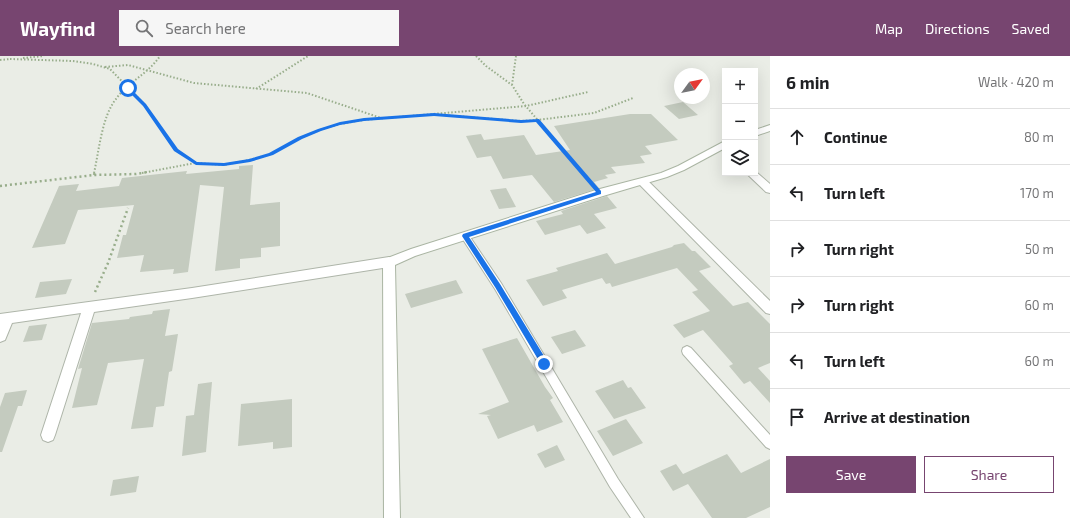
<!DOCTYPE html>
<meta charset="utf-8">
<style>
:root{--surface:#fff;--page:#f6f6f6;--text:#202124;--muted:#757577;--line:#e0e0e0;--accent:#774570}
body{margin:0;font-family:"Exo 2",sans-serif;background:var(--page);color:var(--text)}
.controls{position:absolute;right:12px;top:12px;display:grid;overflow:hidden;border-radius:0px;box-shadow:0 4px 16px #0002}
.controls button{width:36px;height:36px;display:grid;place-items:center;padding:0;border:0;border-bottom:1px solid var(--line);background:var(--surface);color:var(--text);font:20px sans-serif}
.compass{position:absolute;left:674px;top:12px;width:36px;height:36px;border-radius:50%;background:var(--surface);box-shadow:0 4px 16px #0002;rotate:57deg}
.stop{position:absolute;width:12px;height:12px;margin:-9px;border:3px solid #1a73e8;border-radius:50%;background:#fff}
.stop.end{background:#1a73e8;border-color:#fff;box-shadow:0 1px 4px #0008}
.list{margin:0;padding:0;list-style:none}
h2{display:flex;justify-content:space-between;align-items:center;height:52px;margin:0;padding:0 16px;font-size:17px}
h2 small{font-size:13px;font-weight:400;color:var(--muted)}
.list li{display:grid;grid-template-columns:26px 1fr auto;gap:12px;align-items:center;box-sizing:border-box;height:56px;padding:0 16px;border-top:1px solid var(--line)}
.list b{display:block;font-size:15px;white-space:nowrap}
.list em{font-size:13px;font-style:normal;color:var(--muted)}
.actions{display:flex;gap:8px;padding:12px 16px}
.actions a{flex:1;padding:9px 0;border:1px solid var(--accent);border-radius:0px;text-align:center;font-size:14px;color:var(--accent)}
.actions .main{background:var(--accent);color:#fff}
.icon{flex:none;width:22px;height:22px;fill:none;stroke:currentColor;stroke-width:2;stroke-linecap:round;stroke-linejoin:round}
.map{position:relative;flex:none;width:770px;height:462px;overflow:hidden}
header{display:flex;align-items:center;gap:24px;box-sizing:border-box;height:56px;padding:0 20px;background:var(--accent);color:#fff}
header strong{font-size:19px}
nav{display:flex;gap:22px;margin-inline-start:auto;font-size:14px}
.search{width:280px;height:36px;background:var(--page);display:flex;align-items:center;gap:10px;box-sizing:border-box;padding:0 14px;border-radius:0px;color:var(--muted);font-size:15px}
main{display:flex}
aside{flex:1;background:var(--surface)}
.map>svg:first-child{display:block}
</style>
<header>
<strong>Wayfind</strong>
<div class="search"><svg class="icon" aria-label="search" viewBox="0 0 24 24"><circle cx="10" cy="10" r="6"/><path d="M15 15l6 6"/></svg>Search here</div>
<nav><a>Map</a><a>Directions</a><a>Saved</a></nav>
</header>
<main>
<div class="map">
<svg width="770" height="462" viewBox="0 0 770 462">
<rect width="100%" height="100%" fill="#eaede6"/>
<path fill="#c4cbbf" d="M 683,46 L 698,59 L 679,63 L 664,50 Z
M 630,58 L 651,58 L 678,84 L 645,90 L 652,98 L 640,100 L 645,107 L 611,111 L 616,117 L 605,119 L 608,122 L 594,126 L 599,132 L 554,146 L 532,119 L 503,123 L 491,100 L 477,102 L 466,80 L 481,78 L 484,84 L 524,79 L 536,99 L 570,94 L 554,70 Z
M 253,109 L 250,149 L 280,146 L 280,190 L 261,192 L 261,201 L 240,203 L 240,212 L 215,215 L 224,131 L 200,129 L 188,216 L 173,218 L 174,213 L 140,216 L 144,199 L 117,202 L 123,179 L 126,179 L 134,149 L 78,154 L 65,188 L 32,192 L 59,130 L 79,128 L 76,135 L 119,130 L 122,122 L 187,115 L 186,118 L 239,113 L 239,110 Z
M 506,132 L 516,151 L 499,153 L 490,134 Z
M 607,140 L 617,152 L 594,158 L 606,172 L 587,178 L 580,169 L 545,179 L 536,165 L 563,158 L 561,155 Z
M 684,187 L 692,195 L 695,195 L 711,211 L 699,215 L 733,250 L 748,246 L 770,268 L 770,307 L 758,312 L 770,325 L 770,347 L 750,325 L 744,328 L 729,310 L 733,308 L 703,274 L 684,282 L 673,269 L 710,255 L 692,236 L 698,234 L 677,212 L 612,231 L 610,227 L 606,228 L 602,222 L 562,234 L 567,242 L 543,250 L 526,224 L 558,215 L 556,212 L 607,197 L 615,208 L 672,191 L 674,189 Z
M 72,223 L 66,238 L 35,242 L 40,226 Z
M 456,224 L 463,237 L 411,252 L 405,238 Z
M 170,253 L 165,280 L 178,278 L 172,315 L 169,316 L 164,350 L 156,351 L 153,371 L 131,373 L 144,303 L 108,307 L 97,349 L 72,352 L 82,312 L 78,313 L 92,267 L 129,263 L 130,261 L 152,258 L 153,255 Z
M 47,268 L 42,284 L 23,286 L 29,270 Z
M 575,274 L 586,290 L 562,298 L 551,281 Z
M 517,282 L 545,331 L 553,342 L 550,344 L 563,366 L 537,376 L 534,369 L 498,383 L 487,360 L 491,359 L 478,358 L 509,346 L 482,293 Z
M 623,324 L 628,332 L 631,331 L 646,352 L 614,363 L 595,335 Z
M 212,326 L 206,396 L 182,400 L 186,360 L 194,359 L 198,328 Z
M 27,334 L 22,350 L 18,350 L 2,396 L 0,396 L 0,351 L 5,337 Z
M 292,343 L 292,391 L 273,393 L 273,386 L 238,390 L 241,348 Z
M 626,363 L 643,387 L 613,400 L 597,375 Z
M 557,389 L 565,404 L 545,412 L 537,398 Z
M 727,398 L 741,417 L 770,403 L 770,451 L 746,462 L 712,462 L 688,428 L 673,435 L 660,415 L 676,408 L 683,418 Z
M 139,420 L 136,436 L 110,440 L 113,424 Z"/>
<g fill="none" stroke-linecap="round" stroke-linejoin="round">
<g stroke="#aeb5a9" stroke-width="2">
<path id="lane" d="M 465,177 L 468,178 L 501,227 L 618,423 L 644,462 L 631,462 L 610,431 L 495,233 L 462,182 L 461,180 Z
M 687,290 L 691,292 L 770,379 L 770,393 L 766,391 L 683,298 L 682,295 L 683,292 Z"/>
</g>
<g stroke="#aeb5a9" stroke-width="2">
<path id="street" d="M 755,115 L 770,128 L 770,137 L 766,136 L 746,117 L 755,117 Z
M 643,123 L 647,124 L 770,245 L 770,258 L 766,257 L 639,128 L 638,126 Z
M 389,201 L 393,203 L 395,206 L 393,209 L 389,211 L 192,242 L 94,256 L 55,379 L 53,384 L 48,386 L 43,384 L 41,379 L 81,257 L 12,267 L 5,284 L 0,286 L 0,258 L 192,232 Z"/>
</g>
<g stroke="#aab5a3" stroke-width="2">
<path id="secondary" d="M 770,69 L 770,75 L 755,80 L 755,74 Z
M 725,85 L 725,92 L 684,114 L 667,121 L 603,140 L 415,200 L 395,209 L 400,462 L 384,462 L 383,206 L 385,203 L 411,193 L 596,134 L 661,117 L 678,110 Z"/>
</g>
<path stroke="#98ad8b" stroke-width="2" stroke-dasharray="1.5 2" stroke-linecap="butt" d="M 476,0 L 486,10 L 512,29 L 524,48 L 583,117
M 23,2 L 44,0
M 10,3 L 73,5 L 93,8 L 110,13 L 145,49 L 176,94 L 196,107 L 224,109 L 249,104 L 271,98 L 300,82 L 320,74 L 340,68 L 363,64 L 526,50 L 588,36
M 0,4 L 10,3
M 105,11 L 128,9 L 194,27 L 307,37 L 381,62
M 512,29 L 516,0
M 256,33 L 308,0
M 442,59 L 521,65 L 537,64 L 594,57 L 633,42
M 94,117 C 99,95 102,60 116,43 C 128,26 148,18 160,0
M 142,117 L 195,107"/>
<path stroke="#98ad8b" stroke-width="2.5" stroke-dasharray="2 3" stroke-linecap="butt" d="M 582,116 L 591,126
M 94,119 L 95,116
M 0,130 L 94,119 L 136,118 L 148,116
M 95,236 L 108,207 L 128,152"/>
<use href="#lane" fill="#fff" fill-rule="evenodd"/>
<use href="#street" fill="#fff" fill-rule="evenodd"/>
<use href="#secondary" fill="#fff" fill-rule="evenodd"/>
</g>
<path fill="#1a73e8" d="M 126,31 L 129,31 L 146,48 L 178,93 L 197,106 L 224,107 L 249,103 L 269,97 L 298,81 L 318,73 L 340,66 L 364,62 L 434,57 L 521,64 L 539,63 L 601,135 L 601,138 L 469,181 L 500,228 L 547,305 L 547,310 L 542,310 L 495,231 L 462,180 L 463,178 L 596,136 L 536,66 L 521,67 L 434,60 L 364,65 L 340,69 L 321,75 L 302,83 L 273,99 L 250,106 L 224,110 L 196,109 L 174,95 L 143,50 L 126,33 Z"/>
</svg>
<div class="controls">
<button>+</button>
<button>−</button>
<button><svg class="icon" aria-label="layers" viewBox="0 0 24 24"><path d="M12 4l9 5-9 5-9-5zM3 14l9 5 9-5"/></svg></button>
</div>
<svg class="compass" viewBox="-18 -18 36 36"><path d="M0-13l5 13h-10z" fill="#e53935"/><path d="M0 13l5-13h-10z" fill="#757577"/></svg>
<div class="stop" style="left:128px;top:32px"></div>
<div class="stop end" style="left:544px;top:308px"></div>
</div>
<aside>
<h2>6 min<small>Walk · 420 m</small></h2>
<ul class="list">
<li><svg class="icon" aria-label="ahead" viewBox="0 0 24 24"><path d="M12 20V5M6 11l6-6 6 6"/></svg><div><b>Continue</b></div><em>80 m</em></li>
<li><svg class="icon" aria-label="left" viewBox="0 0 24 24"><path d="M17 20v-9H6M10 6l-5 5 5 5"/></svg><div><b>Turn left</b></div><em>170 m</em></li>
<li><svg class="icon" aria-label="right" viewBox="0 0 24 24"><path d="M7 20v-9h11M14 6l5 5-5 5"/></svg><div><b>Turn right</b></div><em>50 m</em></li>
<li><svg class="icon" aria-label="right" viewBox="0 0 24 24"><path d="M7 20v-9h11M14 6l5 5-5 5"/></svg><div><b>Turn right</b></div><em>60 m</em></li>
<li><svg class="icon" aria-label="left" viewBox="0 0 24 24"><path d="M17 20v-9H6M10 6l-5 5 5 5"/></svg><div><b>Turn left</b></div><em>60 m</em></li>
<li><svg class="icon" aria-label="arrive" viewBox="0 0 24 24"><path d="M6 21V4h12l-3 4 3 4H6"/></svg><div><b>Arrive at destination</b></div></li>
</ul>
<div class="actions"><a class="main">Save</a><a>Share</a></div>
</aside>
</main>
